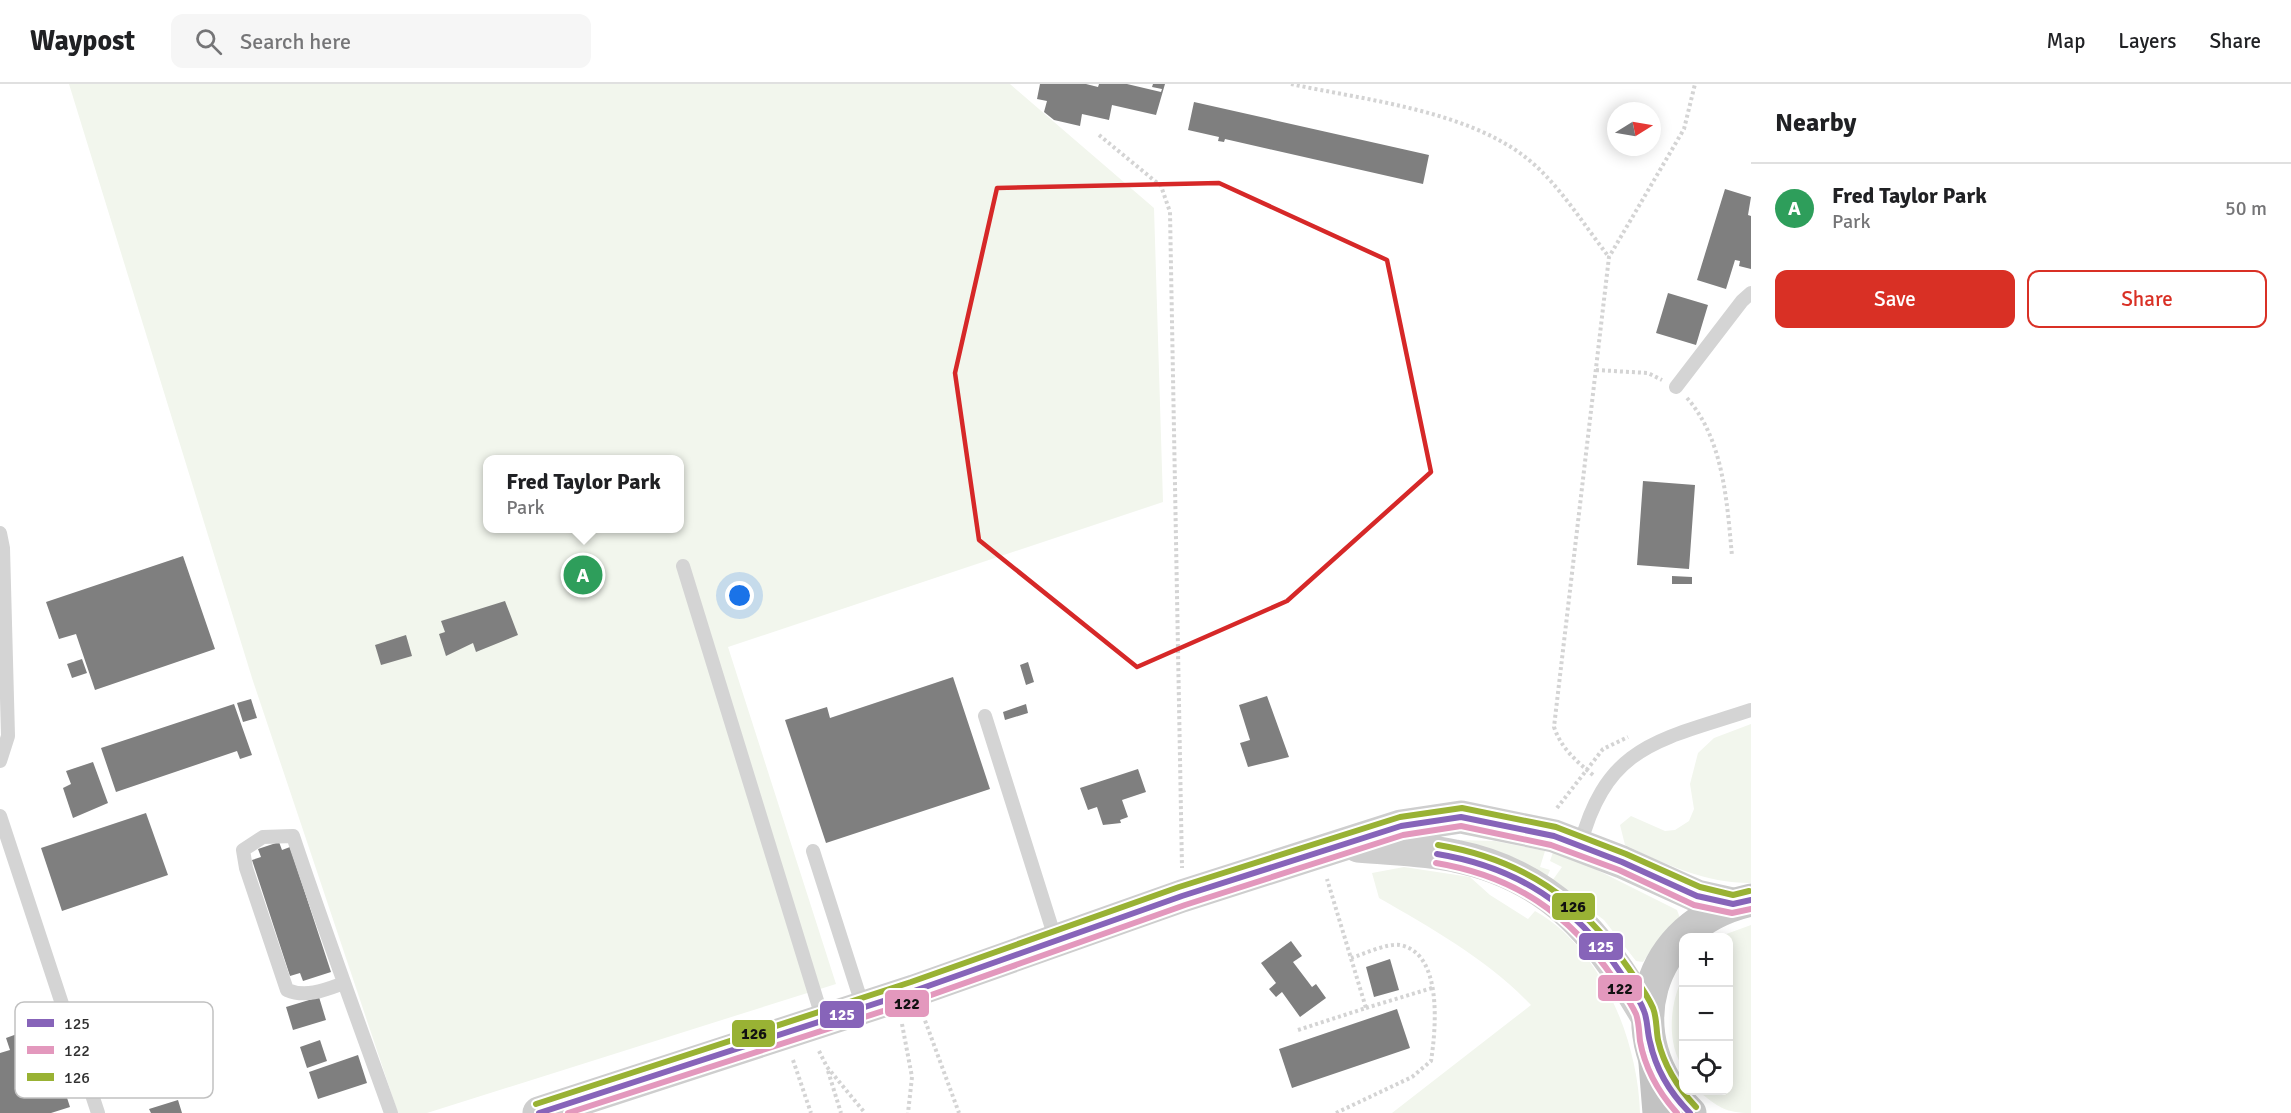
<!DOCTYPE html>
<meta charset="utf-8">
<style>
:root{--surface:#fff;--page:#f6f6f6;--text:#202124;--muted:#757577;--line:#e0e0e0;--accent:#d93025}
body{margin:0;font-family:Signika,sans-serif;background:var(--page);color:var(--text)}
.controls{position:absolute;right:18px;bottom:18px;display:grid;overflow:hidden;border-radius:12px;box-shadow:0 3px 15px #0003}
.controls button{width:54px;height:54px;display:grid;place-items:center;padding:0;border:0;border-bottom:2px solid var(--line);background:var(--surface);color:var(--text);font:30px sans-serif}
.compass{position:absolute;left:1607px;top:18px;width:54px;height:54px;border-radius:50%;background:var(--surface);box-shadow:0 3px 15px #0003;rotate:79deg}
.you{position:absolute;left:740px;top:512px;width:21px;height:21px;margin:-15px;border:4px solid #fff;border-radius:50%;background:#1a73e8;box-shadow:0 0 0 9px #1a73e833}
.badge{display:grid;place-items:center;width:39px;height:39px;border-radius:50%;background:var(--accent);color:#fff;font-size:20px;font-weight:700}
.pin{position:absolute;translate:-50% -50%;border:3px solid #fff;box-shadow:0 2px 6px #0006}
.popup{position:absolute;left:483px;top:371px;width:201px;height:78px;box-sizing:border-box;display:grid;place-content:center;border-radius:12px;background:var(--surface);filter:drop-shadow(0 2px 4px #0005);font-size:20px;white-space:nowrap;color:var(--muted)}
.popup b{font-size:22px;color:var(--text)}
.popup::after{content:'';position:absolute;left:50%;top:100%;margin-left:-12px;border:12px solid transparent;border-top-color:var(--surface)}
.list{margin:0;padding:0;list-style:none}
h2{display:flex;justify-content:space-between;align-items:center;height:78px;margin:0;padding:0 24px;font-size:26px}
h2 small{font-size:20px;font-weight:400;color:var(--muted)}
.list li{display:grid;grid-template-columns:39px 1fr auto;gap:18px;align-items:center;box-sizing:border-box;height:90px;padding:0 24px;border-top:2px solid var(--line)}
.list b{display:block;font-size:22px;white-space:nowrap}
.list p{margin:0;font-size:20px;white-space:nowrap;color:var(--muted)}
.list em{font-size:20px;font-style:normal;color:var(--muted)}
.actions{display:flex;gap:12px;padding:18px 24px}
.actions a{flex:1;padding:14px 0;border:2px solid var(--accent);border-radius:12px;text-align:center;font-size:21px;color:var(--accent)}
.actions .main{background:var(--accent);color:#fff}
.icon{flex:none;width:33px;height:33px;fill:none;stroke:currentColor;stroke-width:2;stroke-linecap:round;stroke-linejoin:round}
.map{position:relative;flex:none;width:1751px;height:1029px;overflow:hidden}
header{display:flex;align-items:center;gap:36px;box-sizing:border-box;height:84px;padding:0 30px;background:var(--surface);border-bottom:2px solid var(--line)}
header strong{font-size:28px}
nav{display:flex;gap:33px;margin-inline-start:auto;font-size:21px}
.search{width:420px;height:54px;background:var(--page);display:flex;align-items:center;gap:15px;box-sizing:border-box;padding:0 21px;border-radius:12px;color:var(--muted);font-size:22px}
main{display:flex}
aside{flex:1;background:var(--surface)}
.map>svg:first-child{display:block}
</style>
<header>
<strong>Waypost</strong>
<div class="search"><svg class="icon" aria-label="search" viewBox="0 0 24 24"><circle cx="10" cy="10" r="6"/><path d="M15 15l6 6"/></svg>Search here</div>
<nav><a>Map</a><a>Layers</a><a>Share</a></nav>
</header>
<main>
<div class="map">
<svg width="1751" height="1029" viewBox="0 0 1751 1029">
<rect width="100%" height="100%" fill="#fff"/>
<path fill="#f2f6ed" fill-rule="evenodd" d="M 69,0 L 1010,0 L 1154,124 L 1163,418 L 728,563 L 836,900 L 427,1029 L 398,1029 L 252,594 ZM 487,376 L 679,376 L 679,444 L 487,444 Z
M 1751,640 L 1751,799 C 1705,799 1667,781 1625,761 L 1620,741 L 1631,732 L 1665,747 L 1675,746 L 1689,737 L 1694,725 L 1690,700 L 1698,669 L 1714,654 Z
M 1461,756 L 1495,757 L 1545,767 L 1540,783 L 1550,786 L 1547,793 L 1461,759 Z
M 1553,768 L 1593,784 L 1677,826 L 1680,834 L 1657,857 L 1643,878 L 1636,877 L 1604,836 L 1552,797 L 1562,783 L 1550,777 Z
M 1404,783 L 1470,793 L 1490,811 L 1528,835 L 1535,827 C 1601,864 1638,956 1640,1029 L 1392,1029 L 1531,921 C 1488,876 1433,845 1379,814 L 1372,789 Z
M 1751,841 L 1751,1029 C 1724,1029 1719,1023 1698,1007 L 1728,1006 L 1728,854 L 1718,853 Z
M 1683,892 L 1683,984 C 1666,957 1670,920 1683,892 Z"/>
<path fill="#7f7f7f" d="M 1040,0 L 1086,0 L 1098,3 L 1099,0 L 1127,0 L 1161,8 L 1162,5 L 1152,3 L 1153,0 L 1165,0 L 1156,31 L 1112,21 L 1109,36 L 1082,30 L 1080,42 L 1054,36 L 1044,28 L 1047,17 L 1037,15 Z
M 1194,18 L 1429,71 L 1423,100 L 1225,55 L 1224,58 L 1218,57 L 1219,53 L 1188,46 Z
M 1725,105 L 1751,113 L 1748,131 L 1751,132 L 1751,185 L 1739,182 L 1740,177 L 1735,176 L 1726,205 L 1697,196 Z
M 1668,209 L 1708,221 L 1696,261 L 1656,249 Z
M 1643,397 L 1695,401 L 1689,485 L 1637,481 Z
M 183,472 L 215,565 L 95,606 L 76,550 L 59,555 L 46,518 Z
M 1672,492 L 1692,493 L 1692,500 L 1672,500 Z
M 505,517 L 518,551 L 476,568 L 473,559 L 446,572 L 439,550 L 445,548 L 441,537 Z
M 406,551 L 412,572 L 381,581 L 375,561 Z
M 82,575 L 87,589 L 72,594 L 67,580 Z
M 1028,578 L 1034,598 L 1026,601 L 1020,581 Z
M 953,593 L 990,705 L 826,759 L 785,636 L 827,623 L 830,634 Z
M 1267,612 L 1289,673 L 1248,683 L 1240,659 L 1250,656 L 1239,621 Z
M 251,615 L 257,634 L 243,638 L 237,619 Z
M 234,620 L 252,671 L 240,675 L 237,667 L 116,708 L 101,664 Z
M 1026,620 L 1028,629 L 1005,636 L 1003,628 Z
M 93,678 L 108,719 L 73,734 L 63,704 L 71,700 L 66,687 Z
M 1138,685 L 1146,708 L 1122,716 L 1128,733 L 1120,736 L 1121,739 L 1103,741 L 1097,723 L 1088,726 L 1080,704 Z
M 146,729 L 168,791 L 62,827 L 41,764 Z
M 279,758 L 282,766 L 290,763 L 331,888 L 303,897 L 300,889 L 290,892 L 252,776 L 261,773 L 258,765 Z
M 1291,857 L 1302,872 L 1293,878 L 1312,903 L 1316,900 L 1326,914 L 1300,933 L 1282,908 L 1276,913 L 1269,905 L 1276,899 L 1261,879 Z
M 1390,875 L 1399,906 L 1374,913 L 1366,883 Z
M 319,913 L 326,936 L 293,946 L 286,923 Z
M 1397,925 L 1410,964 L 1292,1004 L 1279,965 Z
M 28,946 L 32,959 L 44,955 L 54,988 L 58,986 L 70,1023 L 51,1029 L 0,1029 L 0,969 L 10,966 L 6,954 Z
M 320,956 L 327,977 L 307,984 L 300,963 Z
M 358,971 L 367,999 L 318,1015 L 309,988 Z
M 178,1016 L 182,1029 L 151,1029 L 149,1025 Z"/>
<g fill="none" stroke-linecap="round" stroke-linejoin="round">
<path stroke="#d4d4d4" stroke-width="4" stroke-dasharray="3 3" stroke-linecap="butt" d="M 1291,0 C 1365,16 1463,26 1524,72 C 1558,98 1583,140 1609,173
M 1099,51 L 1161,102 L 1170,128 L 1182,784
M 1596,286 L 1648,289 L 1662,296
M 1687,314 C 1724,356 1727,419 1732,472
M 1593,691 C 1576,677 1561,664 1554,643 L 1609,173 L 1684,45 L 1695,0
M 1557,724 L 1603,665 L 1628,653
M 1366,924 L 1432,904
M 923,931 L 959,1029
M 902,940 L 912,993 L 908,1029
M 1298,946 L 1366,924 L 1327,795
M 819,967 L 827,983 L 865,1029
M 793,976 L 811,1029
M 828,987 L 841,1029
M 1336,1029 L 1412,993 L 1431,977 C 1436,945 1443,869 1400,861 C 1387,859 1364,870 1351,874"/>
<path stroke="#d4d4d4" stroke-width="14" d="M 1676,303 L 1742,217 L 1751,209
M 0,449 L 3,464 L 8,652 L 0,677
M 683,482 L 823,936
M 985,632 L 1056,857
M 0,732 L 98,1029
M 1580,762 C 1607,659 1661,656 1751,626
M 813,767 L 863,923
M 344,899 C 325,906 306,914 287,906 L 246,784 L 243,766 L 263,753 L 293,752 C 324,845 358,937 391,1029"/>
<path stroke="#cecece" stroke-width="33" d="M 1358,762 C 1390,765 1424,765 1455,772 C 1551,791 1599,851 1646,931
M 539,1029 L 914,907 L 1182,812 L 1401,742 L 1461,733 L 1554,752 L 1622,778 L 1697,812 L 1733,820"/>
<path stroke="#c8c8c8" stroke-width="33" d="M 1690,1029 C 1613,954 1646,839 1751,816"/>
<path stroke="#c2c2c2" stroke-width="33" d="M 1655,979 L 1659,1029"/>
<g stroke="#fff" stroke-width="10">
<path id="bus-1" d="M 1437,770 C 1517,783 1575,821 1620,888 C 1628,900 1639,913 1644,927 C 1648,937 1647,948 1650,958 C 1656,986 1670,1009 1690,1029
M 539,1029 L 914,907 L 1182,812 L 1401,742 L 1461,733 L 1554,752 L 1622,778 L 1697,812 L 1733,820 L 1751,816"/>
</g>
<g stroke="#fff" stroke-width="10">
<path id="bus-2" d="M 1436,779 C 1514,792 1569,829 1614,895 C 1621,906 1630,917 1636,930 C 1639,938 1639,948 1640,957 C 1645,984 1659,1009 1677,1029
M 568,1029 L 917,916 L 1185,821 L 1403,751 L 1461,742 L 1551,761 L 1619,786 L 1694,821 L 1732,829 L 1751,825"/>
</g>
<g stroke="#fff" stroke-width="10">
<path id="bus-3" d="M 1438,761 C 1522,775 1581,815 1629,885 C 1637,897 1647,910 1653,924 C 1657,934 1656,945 1658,956 C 1664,982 1678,1004 1696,1023
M 536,1020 L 911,898 L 1179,803 L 1400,733 L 1462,724 L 1556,743 L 1626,770 L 1700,803 L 1733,811 L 1749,807"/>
</g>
<use href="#bus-1" stroke="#8764b9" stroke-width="6"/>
<use href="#bus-2" stroke="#e398bd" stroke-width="6"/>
<use href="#bus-3" stroke="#99b234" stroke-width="6"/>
</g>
<path fill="none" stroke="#d62828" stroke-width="4.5" stroke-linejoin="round" d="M 1219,99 L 1387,176 L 1431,388 L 1287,517 L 1137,583 L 979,456 L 955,289 L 997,104 Z"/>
<rect x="15" y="918" width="198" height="96" rx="9" fill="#fff" stroke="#c1c1c1" stroke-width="1.5"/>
<rect x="27" y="935" width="27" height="8" fill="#8764b9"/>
<rect x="27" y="962" width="27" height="8" fill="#e398bd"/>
<rect x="27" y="989" width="27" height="8" fill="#99b234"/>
<g font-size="16" fill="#303030">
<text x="64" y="945">125</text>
<text x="64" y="972">122</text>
<text x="64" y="999">126</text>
</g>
<g stroke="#fff" stroke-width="2">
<rect x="1551" y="808" width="45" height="29" rx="6" fill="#99b234"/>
<rect x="1578" y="848" width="46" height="29" rx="6" fill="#8764b9"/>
<rect x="1597" y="890" width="46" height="28" rx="6" fill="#e398bd"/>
<rect x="884" y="905" width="46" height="29" rx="6" fill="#e398bd"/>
<rect x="819" y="916" width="46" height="29" rx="6" fill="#8764b9"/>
<rect x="731" y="935" width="45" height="29" rx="6" fill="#99b234"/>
</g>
<g font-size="16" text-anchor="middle" font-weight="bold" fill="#fff">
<text x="1601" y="868">125</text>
<text x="842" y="936">125</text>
</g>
<g font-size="16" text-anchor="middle" font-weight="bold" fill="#111">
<text x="1573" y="828">126</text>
<text x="1620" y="910">122</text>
<text x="907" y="925">122</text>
<text x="754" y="955">126</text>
</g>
</svg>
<div class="controls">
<button>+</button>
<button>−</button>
<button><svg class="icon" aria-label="locate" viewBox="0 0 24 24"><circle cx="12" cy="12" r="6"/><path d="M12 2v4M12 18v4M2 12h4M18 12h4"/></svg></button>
</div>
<svg class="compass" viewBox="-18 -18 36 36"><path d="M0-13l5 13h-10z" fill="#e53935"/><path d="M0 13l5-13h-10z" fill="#757577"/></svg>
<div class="you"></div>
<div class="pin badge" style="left:583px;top:491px;background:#2e9e5b">A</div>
<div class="popup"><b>Fred Taylor Park</b>Park</div>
</div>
<aside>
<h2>Nearby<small></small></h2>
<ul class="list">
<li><span class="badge" style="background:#2e9e5b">A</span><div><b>Fred Taylor Park</b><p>Park</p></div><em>50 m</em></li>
</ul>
<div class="actions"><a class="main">Save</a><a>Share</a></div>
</aside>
</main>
